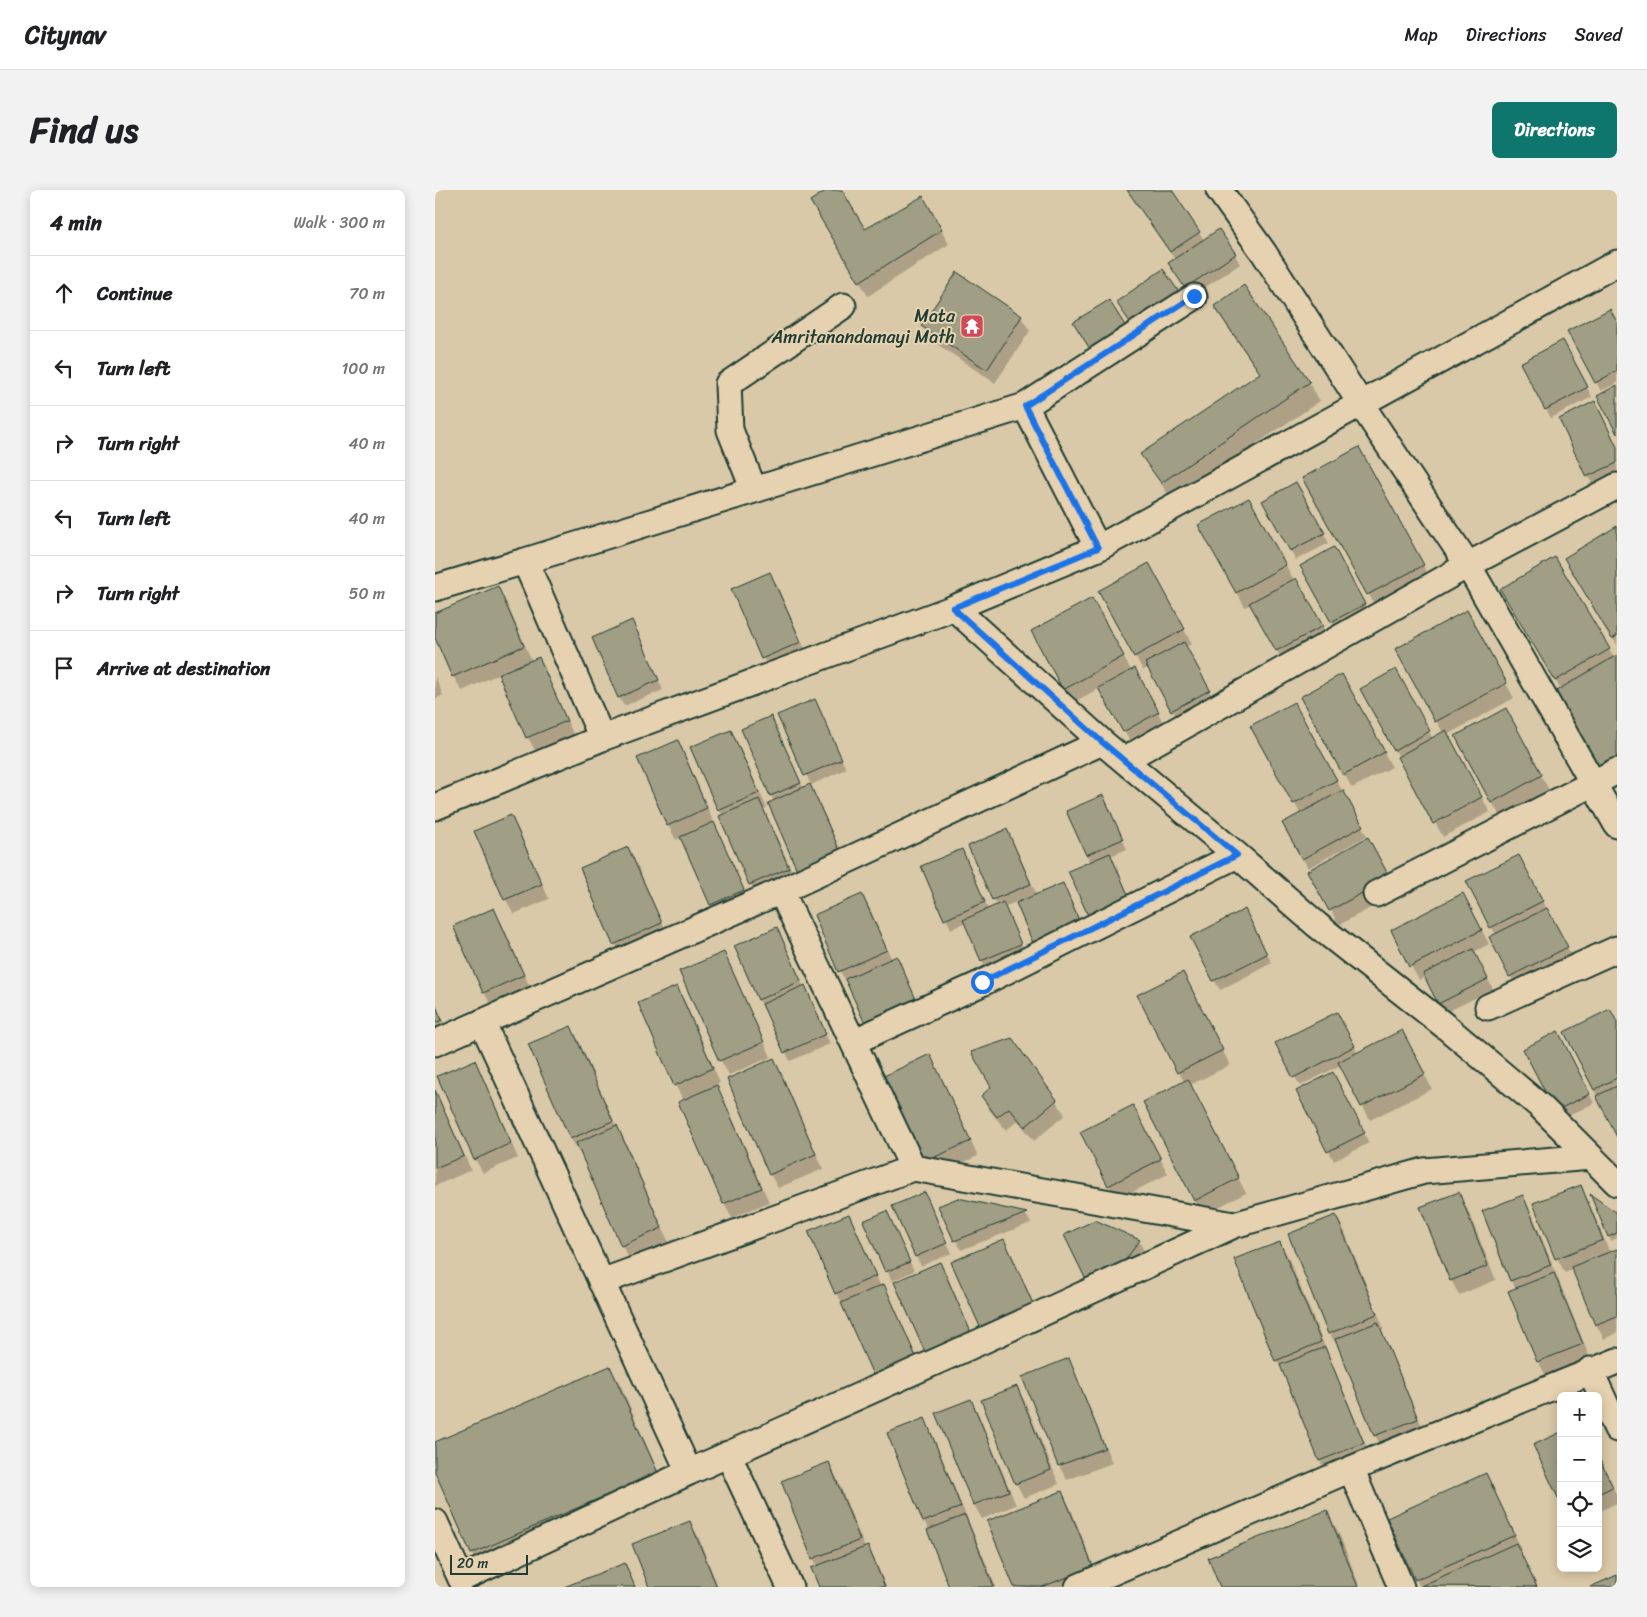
<!DOCTYPE html>
<meta charset="utf-8">
<style>
:root{--surface:#fff;--page:#f2f2f2;--text:#202124;--muted:#757577;--line:#e0e0e0;--accent:#0f766e}
body{margin:0;font-family:Sriracha,sans-serif;background:var(--page);color:var(--text)}
.controls{position:absolute;right:15px;bottom:15px;display:grid;overflow:hidden;border-radius:8px;box-shadow:0 2px 12px #0003}
.controls button{width:45px;height:45px;display:grid;place-items:center;padding:0;border:0;border-bottom:1px solid var(--line);background:var(--surface);color:var(--text);font:25px sans-serif}
.scale{position:absolute;left:15px;bottom:12px;width:78px;box-sizing:border-box;padding-left:5px;border:2px solid #1f3d34;border-top:0;font-size:14px;line-height:18px;white-space:nowrap;color:#1f3d34;-webkit-text-stroke:4px #e6d2b0;paint-order:stroke}
.stop{position:absolute;width:15px;height:15px;margin:-11px;border:4px solid #1a73e8;border-radius:50%;background:#fff}
.stop.end{background:#1a73e8;border-color:#fff;box-shadow:0 1px 5px #0008}
.list{margin:0;padding:0;list-style:none}
h2{display:flex;justify-content:space-between;align-items:center;height:65px;margin:0;padding:0 20px;font-size:21px}
h2 small{font-size:16px;font-weight:400;color:var(--muted)}
.list li{display:grid;grid-template-columns:32px 1fr auto;gap:15px;align-items:center;box-sizing:border-box;height:75px;padding:0 20px;border-top:1px solid var(--line)}
.list b{display:block;font-size:19px;white-space:nowrap}
.list em{font-size:16px;font-style:normal;color:var(--muted)}
.icon{flex:none;width:28px;height:28px;fill:none;stroke:currentColor;stroke-width:2;stroke-linecap:round;stroke-linejoin:round}
.map{position:relative;flex:none;width:1182px;height:1397px;overflow:hidden;border-radius:8px}
header{display:flex;align-items:center;gap:30px;box-sizing:border-box;height:70px;padding:0 25px;background:var(--surface);border-bottom:1px solid var(--line)}
header strong{font-size:24px}
nav{display:flex;gap:28px;margin-inline-start:auto;font-size:18px}
.intro{display:flex;align-items:center;justify-content:space-between;box-sizing:border-box;height:120px;padding:0 30px}
h1{margin:0;font-size:35px}
.button{padding:12px 22px;border-radius:8px;background:var(--accent);color:#fff;font-size:18px;font-weight:700}
main{display:flex;gap:30px;padding:0 30px}
aside{flex:1;background:var(--surface);border-radius:8px;box-shadow:0 2px 12px #0003}
.map>svg:first-child{display:block}
</style>
<header>
<strong>Citynav</strong>
<nav><a>Map</a><a>Directions</a><a>Saved</a></nav>
</header>
<div class="intro"><h1>Find us</h1><a class="button">Directions</a></div>
<main>
<aside>
<h2>4 min<small>Walk · 300 m</small></h2>
<ul class="list">
<li><svg class="icon" aria-label="ahead" viewBox="0 0 24 24"><path d="M12 20V5M6 11l6-6 6 6"/></svg><div><b>Continue</b></div><em>70 m</em></li>
<li><svg class="icon" aria-label="left" viewBox="0 0 24 24"><path d="M17 20v-9H6M10 6l-5 5 5 5"/></svg><div><b>Turn left</b></div><em>100 m</em></li>
<li><svg class="icon" aria-label="right" viewBox="0 0 24 24"><path d="M7 20v-9h11M14 6l5 5-5 5"/></svg><div><b>Turn right</b></div><em>40 m</em></li>
<li><svg class="icon" aria-label="left" viewBox="0 0 24 24"><path d="M17 20v-9H6M10 6l-5 5 5 5"/></svg><div><b>Turn left</b></div><em>40 m</em></li>
<li><svg class="icon" aria-label="right" viewBox="0 0 24 24"><path d="M7 20v-9h11M14 6l5 5-5 5"/></svg><div><b>Turn right</b></div><em>50 m</em></li>
<li><svg class="icon" aria-label="arrive" viewBox="0 0 24 24"><path d="M6 21V4h12l-3 4 3 4H6"/></svg><div><b>Arrive at destination</b></div></li>
</ul>
</aside>
<div class="map">
<svg width="1182" height="1397" viewBox="0 0 1182 1397">
<rect width="100%" height="100%" fill="#dac9a8"/>
<filter id="ink" filterUnits="userSpaceOnUse"><feTurbulence type="fractalNoise" baseFrequency=".02" numOctaves="2"/><feDisplacementMap in="SourceGraphic" scale="10" xChannelSelector="R" yChannelSelector="G"/><feConvolveMatrix kernelMatrix="1 2 1 2 8 2 1 2 1" color-interpolation-filters="sRGB"/></filter>
<g filter="url(#ink)">
<path fill="#0003" d="M 394,0 L 406,0 L 430,41 L 488,8 L 514,54 L 433,106 L 376,11 Z
M 692,0 L 735,0 L 769,50 L 800,65 L 805,74 L 756,107 L 740,70 Z
M 809,97 L 874,192 L 885,211 L 737,311 L 707,264 L 825,184 L 791,135 L 780,116 Z
M 586,127 L 595,141 L 560,193 L 496,150 L 488,136 Z
M 1182,133 L 1182,193 L 1166,201 L 1161,192 Z
M 1133,161 L 1157,207 L 1116,228 L 1111,219 Z
M 1126,229 L 1182,258 L 1182,284 L 1158,296 Z
M 931,273 L 996,390 L 942,419 L 869,288 Z
M 861,294 L 894,353 L 861,370 L 828,311 Z
M 822,324 L 859,390 L 861,389 L 892,446 L 847,470 L 816,414 L 810,417 L 802,403 Z
M 1182,338 L 1182,455 L 1141,387 Z
M 899,359 L 934,424 L 902,441 L 867,377 Z
M 1120,369 L 1179,468 L 1182,466 L 1182,598 L 1175,602 L 1126,500 L 1067,400 Z
M 335,384 L 343,398 L 373,466 L 336,483 L 328,468 Z
M 721,389 L 757,454 L 750,457 L 779,510 L 743,530 L 714,478 L 708,480 L 664,402 Z
M 62,397 L 71,412 L 97,471 L 103,469 L 111,483 L 139,546 L 101,562 L 93,548 L 64,484 L 27,501 L 18,486 L 0,445 L 0,425 Z
M 665,424 L 697,482 L 700,480 L 728,532 L 694,550 L 665,498 L 637,513 L 629,499 Z
M 1039,436 L 1079,508 L 1012,545 L 1055,622 L 1008,647 L 927,500 L 960,481 L 998,549 L 1008,543 L 962,459 Z
M 202,441 L 228,500 L 189,516 L 184,507 Z
M 0,486 L 8,505 L 0,509 Z
M 915,500 L 957,577 L 917,598 L 867,508 Z
M 380,511 L 411,579 L 376,595 L 344,526 Z
M 336,527 L 368,598 L 375,596 L 383,610 L 412,676 L 339,611 L 336,606 L 307,540 Z
M 867,528 L 932,646 L 873,678 L 849,634 L 866,625 L 817,536 Z
M 1078,534 L 1114,600 L 1065,626 L 1057,612 Z
M 296,541 L 304,556 L 332,618 L 329,619 L 362,692 L 324,709 L 316,695 L 286,627 L 288,626 L 284,620 Z
M 242,552 L 250,566 L 279,633 L 278,633 L 313,710 L 281,724 L 246,647 L 241,650 L 233,635 Z
M 673,616 L 692,659 L 676,666 L 702,724 L 656,673 L 652,665 Z
M 76,626 L 84,641 L 114,709 L 79,724 L 71,710 L 40,642 Z
M 572,640 L 602,705 L 633,704 L 653,749 L 602,760 L 581,712 L 569,717 L 591,764 L 552,780 L 530,733 L 516,739 L 488,677 L 526,660 L 554,720 L 562,716 L 535,656 Z
M 193,659 L 201,673 L 234,748 L 188,768 L 180,754 Z
M 874,681 L 963,703 L 904,735 Z
M 1092,681 L 1137,767 L 1081,795 L 1075,786 L 1061,745 L 1033,692 Z
M 427,705 L 435,719 L 457,770 L 467,777 L 487,823 L 413,795 L 405,781 Z
M 1036,719 L 1054,754 L 1039,762 L 1058,799 L 1010,823 L 991,787 L 984,790 L 976,776 Z
M 58,720 L 67,734 L 96,800 L 57,817 L 49,802 Z
M 815,730 L 837,773 L 785,800 L 779,790 Z
M 342,739 L 395,854 L 355,871 L 331,819 L 329,819 L 324,810 L 300,757 Z
M 288,763 L 296,778 L 336,867 L 294,885 L 286,871 L 246,781 Z
M 241,798 L 250,812 L 285,893 L 280,895 L 290,911 L 334,1012 L 297,1028 L 289,1014 L 245,913 L 249,911 L 240,895 Z
M 755,798 L 795,875 L 755,895 L 811,1003 L 768,1025 L 760,1010 L 749,892 L 704,806 Z
M 0,812 L 14,844 L 0,851 Z
M 907,832 L 923,864 L 975,856 L 997,899 L 935,930 L 906,875 L 865,896 L 860,887 Z
M 1182,833 L 1182,945 L 1130,843 Z
M 136,837 L 144,851 L 181,936 L 190,951 L 234,1053 L 195,1070 L 187,1056 L 146,962 L 144,963 L 136,949 L 95,855 Z
M 576,849 L 621,911 L 630,925 L 599,951 L 583,931 L 571,940 L 555,921 L 547,906 L 558,897 Z
M 1128,852 L 1159,913 L 1126,930 L 1090,860 Z
M 495,866 L 543,966 L 499,986 L 491,972 Z
M 339,870 L 347,884 L 388,979 L 343,998 L 335,984 Z
M 39,872 L 47,886 L 83,968 L 48,983 L 40,969 Z
M 903,893 L 934,953 L 899,971 L 863,902 Z
M 0,900 L 36,980 L 0,996 Z
M 706,931 L 733,984 L 682,1010 L 647,943 Z
M 1145,996 L 1153,1010 L 1175,1063 L 1182,1060 L 1182,1143 L 1169,1149 L 1161,1134 L 1138,1079 L 1130,1083 L 1122,1068 L 1100,1014 Z
M 489,1003 L 517,1063 L 486,1076 L 481,1067 Z
M 1023,1004 L 1032,1018 L 1061,1090 L 1024,1105 L 1016,1090 Z
M 1087,1007 L 1096,1021 L 1155,1168 L 1111,1186 L 1103,1171 L 1081,1099 L 1076,1091 Z
M 523,1009 L 591,1025 L 596,1033 L 526,1060 L 505,1017 Z
M 452,1022 L 479,1081 L 457,1091 L 429,1032 Z
M 1182,1024 L 1182,1048 L 1176,1051 L 1174,1047 Z
M 413,1025 L 446,1097 L 448,1096 L 456,1110 L 489,1184 L 440,1187 L 407,1112 L 401,1103 Z
M 901,1026 L 909,1040 L 949,1139 L 946,1140 L 990,1243 L 948,1260 L 940,1245 L 904,1157 L 903,1157 L 894,1143 Z
M 631,1045 L 704,1051 L 709,1061 L 689,1088 Z
M 569,1051 L 577,1065 L 606,1130 L 555,1153 Z
M 845,1053 L 853,1067 L 936,1268 L 893,1285 L 885,1271 L 850,1184 L 841,1170 Z
M 505,1074 L 513,1088 L 545,1162 L 494,1166 Z
M 633,1170 L 641,1184 L 677,1273 L 632,1290 L 624,1276 L 589,1188 Z
M 175,1177 L 186,1196 L 232,1302 L 48,1382 L 37,1363 L 0,1278 L 0,1253 Z
M 582,1197 L 590,1212 L 624,1294 L 589,1308 L 581,1293 Z
M 536,1211 L 544,1225 L 581,1315 L 547,1329 L 539,1315 L 502,1224 Z
M 489,1230 L 497,1244 L 561,1397 L 516,1397 L 494,1340 L 489,1331 Z
M 1163,1265 L 1182,1306 L 1182,1313 L 1163,1322 Z
M 393,1273 L 402,1288 L 430,1358 L 433,1358 L 441,1372 L 451,1397 L 385,1397 L 383,1377 L 378,1368 Z
M 1051,1285 L 1087,1360 L 1084,1361 L 1102,1397 L 985,1397 L 981,1389 Z
M 627,1302 L 635,1317 L 665,1391 L 651,1397 L 581,1397 Z
M 892,1322 L 903,1341 L 925,1397 L 786,1397 Z
M 254,1332 L 263,1346 L 283,1397 L 216,1397 Z"/>
<path fill="#a09e84" stroke="#1f3d34" d="M 392,0 L 407,0 L 430,39 L 488,6 L 507,40 L 424,92 L 375,11 Z
M 692,0 L 737,0 L 765,42 L 735,62 Z
M 784,39 L 801,64 L 750,98 L 733,73 Z
M 728,79 L 744,102 L 697,135 L 681,112 Z
M 522,82 L 587,126 L 552,180 L 486,136 Z
M 809,95 L 875,192 L 726,293 L 705,264 L 825,183 L 779,116 Z
M 674,110 L 691,137 L 655,159 L 638,132 Z
M 1175,119 L 1182,132 L 1182,181 L 1160,193 L 1132,141 Z
M 1128,150 L 1153,197 L 1110,220 L 1085,173 Z
M 1182,195 L 1182,244 L 1162,206 Z
M 1160,211 L 1182,257 L 1182,273 L 1151,287 L 1124,229 Z
M 924,257 L 989,375 L 932,405 L 867,288 Z
M 861,292 L 890,343 L 855,361 L 827,311 Z
M 814,308 L 851,375 L 801,403 L 763,335 Z
M 1182,336 L 1182,446 L 1177,449 L 1129,368 Z
M 899,357 L 930,414 L 896,432 L 865,376 Z
M 1120,367 L 1175,459 L 1120,491 L 1065,399 Z
M 714,373 L 750,439 L 699,467 L 663,401 Z
M 335,382 L 366,452 L 326,469 L 296,399 Z
M 861,388 L 888,436 L 841,461 L 814,413 Z
M 63,396 L 89,456 L 17,487 L 0,448 L 0,423 Z
M 657,408 L 689,466 L 628,500 L 596,441 Z
M 1032,420 L 1072,493 L 1000,532 L 960,459 Z
M 197,430 L 224,490 L 183,508 L 157,448 Z
M 749,452 L 775,500 L 736,521 L 710,473 Z
M 1182,465 L 1182,573 L 1163,584 L 1116,504 Z
M 104,467 L 132,531 L 91,548 L 63,484 Z
M 700,478 L 724,522 L 688,542 L 663,498 Z
M 961,479 L 995,541 L 959,561 L 925,499 Z
M 907,484 L 950,562 L 908,585 L 865,507 Z
M 380,509 L 407,569 L 369,586 L 342,525 Z
M 859,512 L 902,590 L 858,614 L 815,536 Z
M 1071,518 L 1107,585 L 1056,613 L 1020,546 Z
M 336,526 L 366,593 L 335,606 L 306,539 Z
M 296,540 L 324,603 L 283,621 L 255,557 Z
M 1011,540 L 1047,607 L 998,634 L 962,567 Z
M 243,550 L 272,618 L 232,636 L 202,568 Z
M 375,594 L 405,661 L 362,680 L 333,613 Z
M 908,600 L 928,636 L 867,669 L 847,633 Z
M 668,605 L 688,649 L 651,665 L 631,621 Z
M 324,609 L 354,678 L 314,695 L 284,626 Z
M 76,625 L 107,694 L 69,710 L 39,641 Z
M 279,632 L 309,700 L 275,715 L 245,647 Z
M 572,639 L 596,694 L 557,710 L 533,656 Z
M 933,647 L 955,688 L 894,721 L 872,681 Z
M 193,657 L 227,733 L 178,755 L 145,678 Z
M 527,659 L 550,712 L 509,730 L 486,676 Z
M 675,663 L 697,714 L 656,732 L 633,681 Z
M 1084,665 L 1108,711 L 1055,738 L 1031,691 Z
M 628,693 L 648,740 L 601,760 L 581,713 Z
M 1028,703 L 1047,740 L 974,777 L 956,740 Z
M 427,704 L 452,760 L 403,782 L 379,725 Z
M 568,712 L 586,754 L 546,771 L 528,730 Z
M 59,718 L 89,785 L 48,803 L 18,736 Z
M 1112,718 L 1133,757 L 1074,787 L 1054,747 Z
M 810,719 L 832,764 L 778,791 L 755,747 Z
M 342,737 L 366,791 L 323,810 L 299,756 Z
M 1038,759 L 1053,789 L 1003,814 L 988,784 Z
M 289,762 L 329,852 L 284,871 L 244,781 Z
M 462,766 L 483,814 L 431,836 L 410,789 Z
M 748,782 L 788,860 L 742,883 L 702,805 Z
M 370,795 L 391,844 L 349,863 L 327,814 Z
M 242,796 L 278,878 L 239,896 L 203,813 Z
M 0,814 L 7,830 L 0,833 Z
M 1175,819 L 1182,832 L 1182,888 L 1159,900 L 1129,842 Z
M 902,822 L 920,856 L 858,888 L 840,853 Z
M 136,836 L 178,931 L 135,949 L 93,854 Z
M 967,840 L 990,884 L 926,917 L 903,872 Z
M 1123,841 L 1155,904 L 1120,921 L 1088,859 Z
M 577,848 L 622,910 L 590,937 L 574,918 L 562,927 L 546,906 L 556,897 L 536,862 Z
M 495,864 L 536,951 L 489,972 L 449,886 Z
M 339,868 L 381,964 L 334,985 L 292,889 Z
M 40,870 L 76,953 L 39,970 L 2,886 Z
M 898,882 L 930,943 L 892,962 L 861,901 Z
M 753,889 L 804,988 L 759,1011 L 708,912 Z
M 282,895 L 327,998 L 288,1014 L 243,912 Z
M 1182,896 L 1182,947 L 1161,906 Z
M 0,900 L 29,966 L 0,978 Z
M 698,915 L 726,969 L 673,996 L 645,942 Z
M 182,935 L 227,1038 L 186,1056 L 141,953 Z
M 1146,995 L 1168,1050 L 1120,1069 L 1098,1013 Z
M 490,1002 L 512,1053 L 480,1067 L 457,1016 Z
M 1024,1002 L 1053,1076 L 1015,1091 L 985,1017 Z
M 1155,1004 L 1182,1023 L 1182,1043 L 1173,1047 Z
M 1088,1005 L 1116,1075 L 1075,1091 L 1047,1021 Z
M 523,1008 L 592,1023 L 519,1051 L 503,1016 Z
M 452,1021 L 475,1072 L 450,1082 L 428,1031 Z
M 414,1024 L 441,1086 L 400,1104 L 373,1041 Z
M 901,1025 L 942,1124 L 893,1144 L 853,1044 Z
M 660,1030 L 705,1050 L 684,1079 L 653,1094 L 629,1045 Z
M 569,1049 L 599,1116 L 546,1139 L 516,1072 Z
M 845,1052 L 886,1152 L 840,1171 L 799,1069 Z
M 1182,1059 L 1182,1126 L 1160,1135 L 1136,1077 Z
M 505,1072 L 538,1147 L 492,1167 L 459,1092 Z
M 1119,1083 L 1148,1154 L 1102,1172 L 1073,1101 Z
M 449,1094 L 482,1169 L 439,1187 L 406,1113 Z
M 943,1132 L 983,1229 L 939,1246 L 900,1149 Z
M 890,1157 L 929,1253 L 884,1271 L 845,1175 Z
M 634,1168 L 670,1258 L 623,1276 L 587,1187 Z
M 175,1176 L 223,1283 L 36,1364 L 0,1282 L 0,1252 Z
M 582,1196 L 616,1280 L 580,1294 L 546,1210 Z
M 536,1209 L 574,1301 L 538,1315 L 500,1223 Z
M 490,1228 L 526,1317 L 488,1332 L 452,1243 Z
M 1126,1242 L 1126,1314 L 1098,1255 Z
M 1163,1266 L 1178,1297 L 1163,1304 Z
M 394,1272 L 425,1350 L 377,1369 L 346,1291 Z
M 1051,1283 L 1080,1345 L 980,1390 L 952,1328 Z
M 627,1301 L 658,1377 L 607,1397 L 579,1397 L 552,1331 Z
M 892,1320 L 923,1397 L 785,1397 L 773,1368 Z
M 530,1325 L 559,1397 L 514,1397 L 492,1340 Z
M 255,1331 L 282,1397 L 214,1397 L 197,1354 Z
M 1081,1353 L 1102,1397 L 986,1396 Z
M 433,1356 L 450,1397 L 384,1397 L 376,1378 Z
M 190,1373 L 200,1397 L 129,1397 Z
M 1182,1385 L 1182,1397 L 1155,1397 Z"/>
<g fill="none" stroke-linecap="round" stroke-linejoin="round">
<g stroke="#1f3d34" stroke-width="29">
<path id="street" d="M 784,0 L 829,63 L 926,214 L 1033,375 L 1182,635
M 319,300 L 295,240 L 293,194 L 408,116
M 663,358 L 590,216 L 759,107
M 90,371 L 590,216
M 0,398 L 90,371 L 167,548
M 519,418 L 667,552 L 802,665 L 882,735 L 1010,836 L 1106,917 L 1182,993
M 689,570 L 1033,375 L 1182,296
M 0,617 L 167,548 L 519,418 L 663,358 L 1182,73
M 346,701 L 478,978 L 799,1035 L 989,981 L 1156,967
M 941,704 L 1182,581
M 1053,817 L 1182,759
M 418,852 L 547,793 L 802,665
M 0,853 L 346,701 L 667,552
M 166,1092 L 478,978
M 1155,1180 L 1182,1239
M 293,1264 L 355,1397
M 916,1279 L 966,1397
M 254,1282 L 547,1151 L 799,1035
M 0,1332 L 26,1389 L 254,1282 L 47,832
M 643,1397 L 916,1279 L 1182,1171"/>
</g>
<use href="#street" stroke="#e6d2b0" stroke-width="25"/>
</g>
</g>
<g fill="none" stroke-linecap="round" stroke-linejoin="round" filter="url(#ink)">
<path stroke="#1a73e8" stroke-width="6" d="M 547,792 L 802,665 L 667,552 L 518,418 L 663,358 L 590,216 L 759,106"/>
</g>
<defs>
<g id="temple-square" transform="scale(1.25)"><rect x="-9" y="-9" width="18" height="18" rx="4" fill="#d1495b" stroke="#e6d2b0"/><path d="M0-6L5-2H3V0L6.5 2.5H4V6H1.5V3h-3V6H-4V2.5H-6.5L-3 0V-2H-5Z" fill="#fff"/></g>
</defs>
<g fill-rule="evenodd">
<use href="#temple-square" x="537" y="136"/>
</g>
<g text-anchor="middle" dominant-baseline="central" stroke-width="4" stroke-linejoin="round" paint-order="stroke">
<g font-size="18" fill="#1f3d34" stroke="#e6d2b0" text-anchor="end">
<text x="520" y="126">Mata<tspan x="520" dy="21">Amritanandamayi Math</tspan></text>
</g>
</g>
</svg>
<div class="controls">
<button>+</button>
<button>−</button>
<button><svg class="icon" aria-label="locate" viewBox="0 0 24 24"><circle cx="12" cy="12" r="6"/><path d="M12 2v4M12 18v4M2 12h4M18 12h4"/></svg></button>
<button><svg class="icon" aria-label="layers" viewBox="0 0 24 24"><path d="M12 4l9 5-9 5-9-5zM3 14l9 5 9-5"/></svg></button>
</div>
<div class="scale">20 m</div>
<div class="stop" style="left:547px;top:792px"></div>
<div class="stop end" style="left:759px;top:106px"></div>
</div>
</main>
